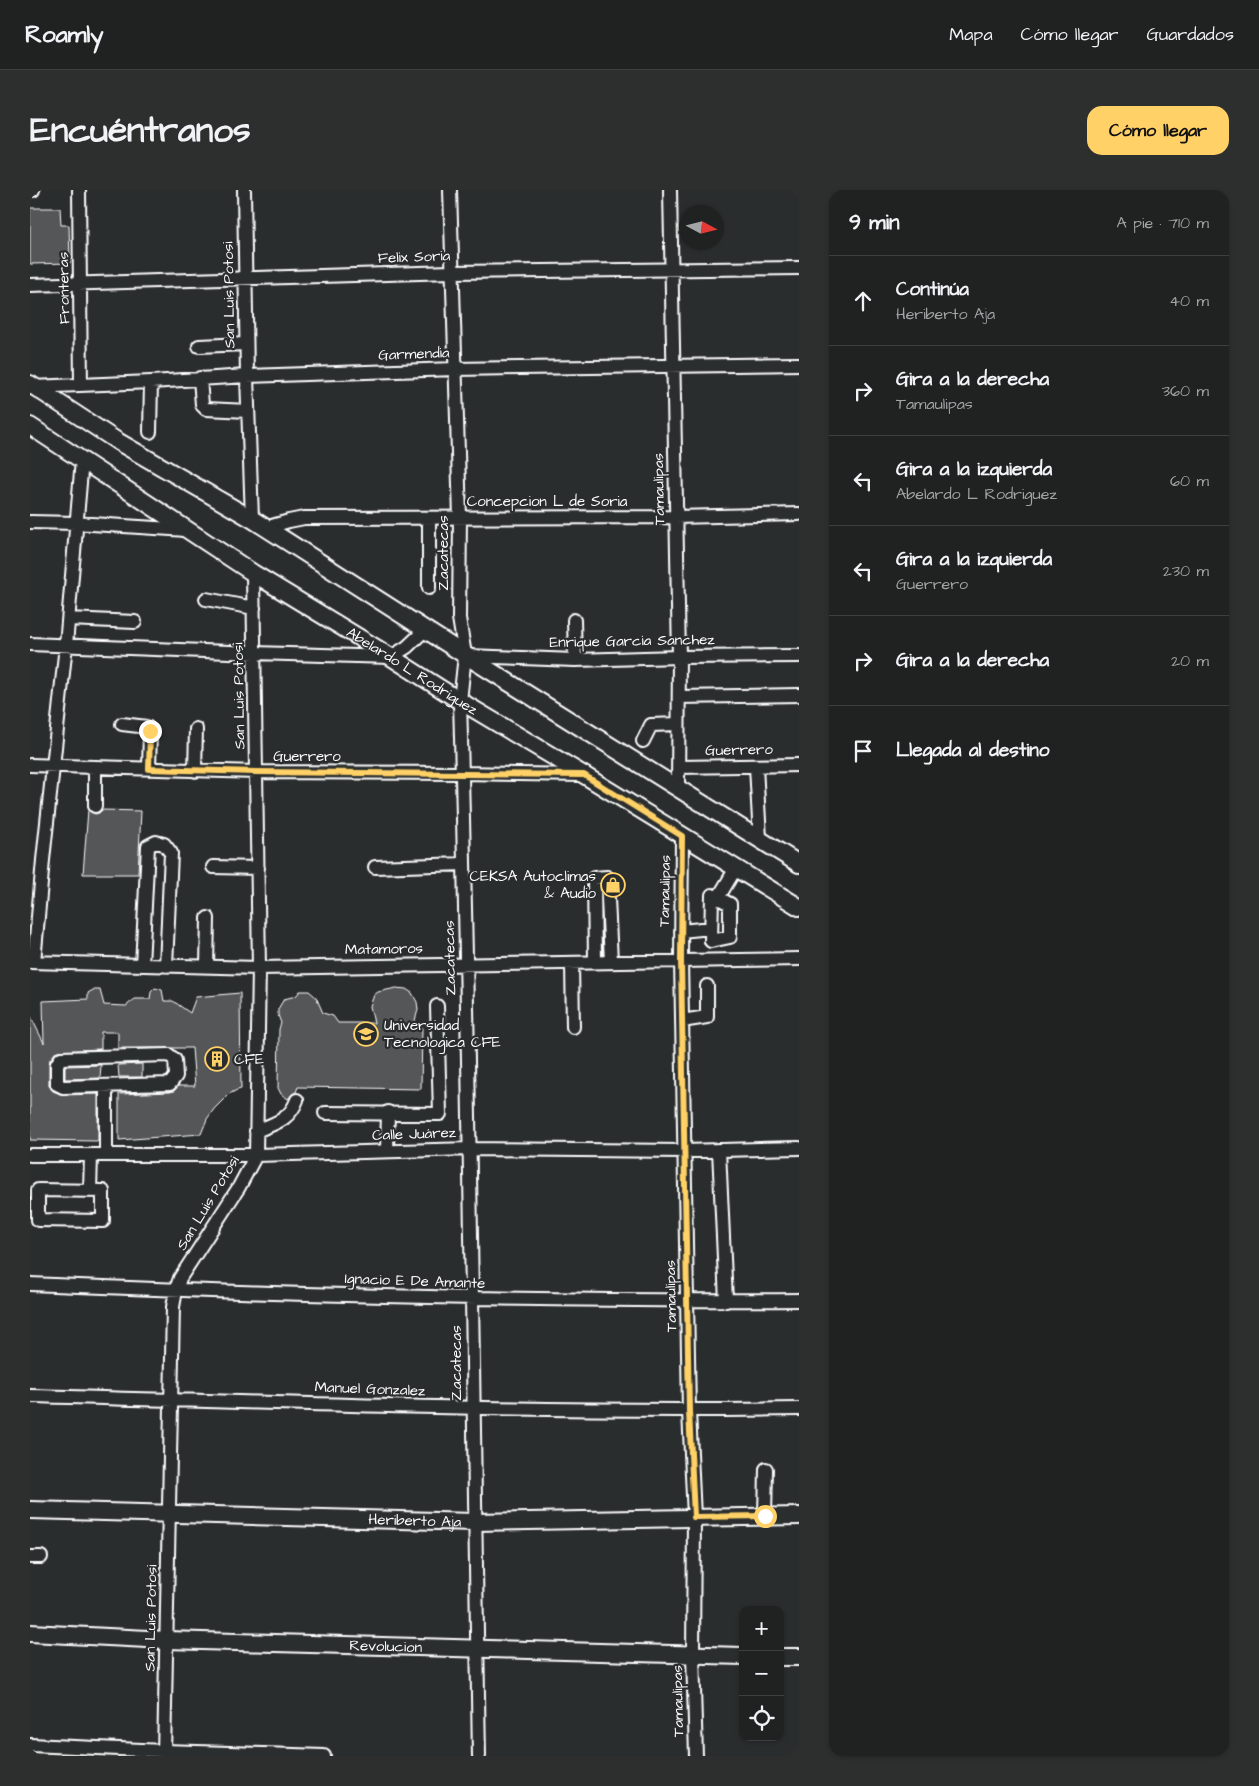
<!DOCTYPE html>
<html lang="es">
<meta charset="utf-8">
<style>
:root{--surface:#202222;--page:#2d2f2f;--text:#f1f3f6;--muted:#a2a4a5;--line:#3d3f40;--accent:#ffd166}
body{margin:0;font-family:"Architects Daughter",sans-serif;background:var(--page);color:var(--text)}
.controls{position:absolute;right:15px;bottom:15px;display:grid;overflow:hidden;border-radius:10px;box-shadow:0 1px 4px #0004}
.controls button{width:45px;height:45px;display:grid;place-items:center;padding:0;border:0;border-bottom:1px solid var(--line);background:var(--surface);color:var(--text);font:25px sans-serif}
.compass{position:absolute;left:649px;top:15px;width:45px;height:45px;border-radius:50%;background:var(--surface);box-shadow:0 1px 4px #0004;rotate:97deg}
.stop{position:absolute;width:15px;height:15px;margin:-11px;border:4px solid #ffd166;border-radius:50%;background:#fff}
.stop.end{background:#ffd166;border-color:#fff;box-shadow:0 1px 5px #0008}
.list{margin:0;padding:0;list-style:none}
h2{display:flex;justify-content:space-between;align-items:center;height:65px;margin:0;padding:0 20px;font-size:21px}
h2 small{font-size:16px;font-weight:400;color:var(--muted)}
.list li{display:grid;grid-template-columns:32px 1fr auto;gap:15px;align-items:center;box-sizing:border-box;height:90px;padding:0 20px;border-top:1px solid var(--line)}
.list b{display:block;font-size:19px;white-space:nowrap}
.list p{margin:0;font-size:16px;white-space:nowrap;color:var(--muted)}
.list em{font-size:16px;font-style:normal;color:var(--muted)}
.icon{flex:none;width:28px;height:28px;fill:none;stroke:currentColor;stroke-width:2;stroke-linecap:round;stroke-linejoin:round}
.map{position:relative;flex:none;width:769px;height:1566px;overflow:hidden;border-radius:15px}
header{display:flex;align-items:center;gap:30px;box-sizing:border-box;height:70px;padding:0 25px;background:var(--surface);border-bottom:1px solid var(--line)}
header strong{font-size:24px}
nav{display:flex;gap:28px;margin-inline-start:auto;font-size:18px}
.intro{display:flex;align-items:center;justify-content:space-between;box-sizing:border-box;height:120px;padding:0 30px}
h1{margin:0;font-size:35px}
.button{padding:12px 22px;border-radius:15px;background:var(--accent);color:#111;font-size:18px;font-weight:700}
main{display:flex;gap:30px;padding:0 30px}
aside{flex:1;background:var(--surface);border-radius:15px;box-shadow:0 1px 4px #0004}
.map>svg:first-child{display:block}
</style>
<header>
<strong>Roamly</strong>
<nav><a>Mapa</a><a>Cómo llegar</a><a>Guardados</a></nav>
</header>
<div class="intro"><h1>Encuéntranos</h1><a class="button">Cómo llegar</a></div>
<main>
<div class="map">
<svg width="769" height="1566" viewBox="0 0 769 1566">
<rect width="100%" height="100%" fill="#2a2d2e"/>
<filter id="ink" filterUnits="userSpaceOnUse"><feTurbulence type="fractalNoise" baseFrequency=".02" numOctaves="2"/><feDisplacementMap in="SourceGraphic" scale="10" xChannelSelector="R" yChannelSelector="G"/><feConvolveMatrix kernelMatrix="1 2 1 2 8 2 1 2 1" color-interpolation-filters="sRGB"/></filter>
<g filter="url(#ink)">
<path fill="#555758" stroke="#fff" d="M 0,18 L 30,18 L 31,35 L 39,35 L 40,73 L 0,74 Z
M 58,620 L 65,624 L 69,623 L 72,620 L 111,621 L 108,684 L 53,684 Z
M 125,798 L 132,800 L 134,811 L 143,811 L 160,823 L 166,807 L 210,803 L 211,899 L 207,900 L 199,904 L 184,919 L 177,929 L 171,944 L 89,950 L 89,904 L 140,902 L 144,901 L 148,896 L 165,896 L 162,858 L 88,858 L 88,842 L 71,842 L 71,859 L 27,861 L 20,869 L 19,874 L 19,895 L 23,901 L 33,905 L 68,904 L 68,951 L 0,950 L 0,825 L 14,853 L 13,811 L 58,809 L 58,803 L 63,800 L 70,800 L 74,815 L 96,816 L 105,809 L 120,809 L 121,802 Z
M 366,798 L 376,799 L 382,803 L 387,812 L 388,820 L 383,837 L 392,837 L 391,899 L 268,897 L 266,902 L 262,904 L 258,909 L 251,904 L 248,898 L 249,839 L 251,833 L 248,825 L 248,819 L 254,809 L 266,806 L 270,801 L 279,801 L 286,807 L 293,823 L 303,826 L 308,833 L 344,833 L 340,816 L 344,805 L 348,802 Z
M 112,874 L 112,887 L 89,887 L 88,875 Z
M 71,875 L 70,888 L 35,889 L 35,876 Z"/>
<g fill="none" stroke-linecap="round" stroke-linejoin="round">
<g stroke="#fff" stroke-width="16">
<path id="minor" d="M 0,0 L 3,0
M 49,0 L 51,195
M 214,0 L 217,186 L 222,329
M 420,0 L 430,328 L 429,428 L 435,465 L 430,511 C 440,863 443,1214 449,1566
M 640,0 L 649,467 L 648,598
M 0,95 L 422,82 L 769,78
M 169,156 L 216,154
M 170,188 L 172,215 L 176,219 L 218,221
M 2,197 L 121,192 L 217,186 L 425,179 L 769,174
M 120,242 L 121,192
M 0,332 L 46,333 L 157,340
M 235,338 L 259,331 L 274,328 L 645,327 L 769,324
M 399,398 L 399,328
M 176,409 L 224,418
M 39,429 L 105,432
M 544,430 L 545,470
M 0,454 L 224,463 L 361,467 L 377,457 L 395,440
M 437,466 L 545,470 L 649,467 L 769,466
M 649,507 L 769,505
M 92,534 L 117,537 L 120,541 L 119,579
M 613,551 L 621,535 L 648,534
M 0,575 L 226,582 L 432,583 L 554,585
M 726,576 L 730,649
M 649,577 L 769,575
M 165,581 L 166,539
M 65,616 L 65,577
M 652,646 L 651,770 L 659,1221 L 664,1327 L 663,1465 L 666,1566
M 183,677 L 228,678
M 345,677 L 434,674
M 682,705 L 700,714 L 700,747 L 681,751 Z
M 688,708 L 706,678
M 651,741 L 681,738
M 0,772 L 229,778 L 769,769
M 4,772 L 13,670 L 36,455 L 52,270
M 565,772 L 564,688 L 577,687 L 581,772
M 542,773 L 543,837
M 112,775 L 118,656 L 126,652 L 134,654 L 141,663 L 136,776
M 177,776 L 178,728
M 652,831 L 677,827 L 677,796
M 139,865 L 145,870 L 146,886 L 140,894 L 33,897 L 27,894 L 27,874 L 31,868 Z
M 76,896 L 76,965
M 295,923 L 410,924 L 407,816
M 226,941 C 245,933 259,931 267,910
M 689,960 L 696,1111
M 357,961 L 358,922
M 0,965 L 226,965 L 441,959 L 654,961 L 769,958
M 8,1000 L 73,1001 L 73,1031 L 8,1030 Z
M 60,1001 L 61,965
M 0,1094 C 256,1105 512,1112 769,1110
M 0,1206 C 256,1213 513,1223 769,1219
M 735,1326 L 736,1279
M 0,1367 L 11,1367
M 0,1555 L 134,1561 L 294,1566
M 134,1566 L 143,1117 L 146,1100 L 150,1088 L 209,997 L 226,965 L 229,778 L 223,383"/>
</g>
<g stroke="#fff" stroke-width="20">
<g id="major">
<path d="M 0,194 L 87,251 L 222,329 L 435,465 L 769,674"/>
<path id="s1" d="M 0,236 L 223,383 L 361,467 L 430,511 L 554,585 L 769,717"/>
<path id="s2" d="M 0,1320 L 445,1332 L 769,1326"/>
<path id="s3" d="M 0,1443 L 137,1450 L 713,1466"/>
<path d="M 750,1467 L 769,1467"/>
</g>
</g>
<use href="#minor" stroke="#2a2d2e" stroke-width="12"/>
<use href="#major" stroke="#2a2d2e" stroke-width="16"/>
</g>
</g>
<g fill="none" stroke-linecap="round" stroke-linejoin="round" filter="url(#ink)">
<path stroke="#ffd166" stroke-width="6" d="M 120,541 L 119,579 L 226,582 L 554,585 L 652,646 L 651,770 L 659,1221 L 664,1327 L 735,1326"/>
</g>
<defs>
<g id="shop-ring" transform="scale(1.25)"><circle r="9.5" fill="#2a2d2e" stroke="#ffd166" stroke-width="1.5"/><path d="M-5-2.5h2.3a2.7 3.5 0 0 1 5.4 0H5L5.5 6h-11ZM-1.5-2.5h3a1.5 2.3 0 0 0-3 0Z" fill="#ffd166"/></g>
<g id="university-ring" transform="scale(1.25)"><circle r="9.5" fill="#2a2d2e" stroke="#ffd166" stroke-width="1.5"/><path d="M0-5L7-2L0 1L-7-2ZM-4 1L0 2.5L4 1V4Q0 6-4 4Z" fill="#ffd166"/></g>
<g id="building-ring" transform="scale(1.25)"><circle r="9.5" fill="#2a2d2e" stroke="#ffd166" stroke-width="1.5"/><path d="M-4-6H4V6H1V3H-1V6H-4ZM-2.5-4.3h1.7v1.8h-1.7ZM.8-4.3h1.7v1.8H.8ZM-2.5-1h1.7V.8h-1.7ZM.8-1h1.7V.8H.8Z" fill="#ffd166"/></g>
</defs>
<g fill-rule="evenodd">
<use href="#shop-ring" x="583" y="695"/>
<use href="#university-ring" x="336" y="844"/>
<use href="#building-ring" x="187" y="869"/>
</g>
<g text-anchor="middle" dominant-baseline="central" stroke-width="4.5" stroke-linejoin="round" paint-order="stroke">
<g font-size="15" fill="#fff" stroke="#2a2d2e">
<text transform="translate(384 67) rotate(-2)">Felix Soria</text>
<text transform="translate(34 98) rotate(-91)">Fronteras</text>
<text transform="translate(199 105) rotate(-91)">San Luis Potosi</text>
<text transform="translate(384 164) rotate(-2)">Garmendia</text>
<text transform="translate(629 299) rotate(-91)">Tamaulipas</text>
<text x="517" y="311">Concepcion L de Soria</text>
<text transform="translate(413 363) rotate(-90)">Zacatecas</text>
<text transform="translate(602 451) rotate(-1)">Enrique Garcia Sanchez</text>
<text stroke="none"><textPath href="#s1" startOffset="454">Abelardo L Rodriguez</textPath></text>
<text transform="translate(209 506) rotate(-91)">San Luis Potosi</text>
<text transform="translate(709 560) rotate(-1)">Guerrero</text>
<text x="277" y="566">Guerrero</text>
<text transform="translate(635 701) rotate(-89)">Tamaulipas</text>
<text transform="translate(354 759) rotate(-1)">Matamoros</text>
<text transform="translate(420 768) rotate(-91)">Zacatecas</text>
<text transform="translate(384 944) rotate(-2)">Calle Juárez</text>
<text transform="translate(178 1013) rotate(-59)">San Luis Potosi</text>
<text transform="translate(385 1091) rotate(2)">Ignacio E De Amante</text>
<text transform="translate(641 1106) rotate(-91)">Tamaulipas</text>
<text transform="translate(426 1173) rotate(-90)">Zacatecas</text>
<text transform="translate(340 1199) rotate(2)">Manuel Gonzalez</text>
<text stroke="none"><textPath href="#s2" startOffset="385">Heriberto Aja</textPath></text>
<text transform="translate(121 1428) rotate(-89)">San Luis Potosi</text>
<text stroke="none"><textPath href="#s3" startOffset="356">Revolucion</textPath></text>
<text transform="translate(648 1511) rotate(-91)">Tamaulipas</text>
</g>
<g font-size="15" fill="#fff" stroke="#2a2d2e" text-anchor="start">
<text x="566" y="686" text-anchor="end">CEKSA Autoclimas<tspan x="566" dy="17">&amp; Audio</tspan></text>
<text x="354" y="835">Universidad<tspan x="354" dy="17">Tecnologica CFE</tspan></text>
<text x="204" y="869">CFE</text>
</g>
</g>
</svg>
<div class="controls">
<button>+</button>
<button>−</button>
<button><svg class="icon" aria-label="locate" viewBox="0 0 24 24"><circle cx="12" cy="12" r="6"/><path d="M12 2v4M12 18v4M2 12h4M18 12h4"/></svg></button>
</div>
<svg class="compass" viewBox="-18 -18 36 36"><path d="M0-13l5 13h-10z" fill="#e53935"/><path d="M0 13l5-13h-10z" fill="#a2a4a5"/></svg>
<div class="stop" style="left:735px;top:1326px"></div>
<div class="stop end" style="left:120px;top:541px"></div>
</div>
<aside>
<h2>9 min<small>A pie · 710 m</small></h2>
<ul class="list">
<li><svg class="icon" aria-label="ahead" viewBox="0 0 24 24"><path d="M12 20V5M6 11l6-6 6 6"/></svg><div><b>Continúa</b><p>Heriberto Aja</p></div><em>40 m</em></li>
<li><svg class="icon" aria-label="right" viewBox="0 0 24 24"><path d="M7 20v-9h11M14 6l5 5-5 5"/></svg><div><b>Gira a la derecha</b><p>Tamaulipas</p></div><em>360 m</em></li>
<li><svg class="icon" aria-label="left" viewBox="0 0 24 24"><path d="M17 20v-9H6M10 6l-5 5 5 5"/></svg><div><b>Gira a la izquierda</b><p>Abelardo L Rodriguez</p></div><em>60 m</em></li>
<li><svg class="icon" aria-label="left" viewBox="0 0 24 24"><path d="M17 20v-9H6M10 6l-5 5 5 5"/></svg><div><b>Gira a la izquierda</b><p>Guerrero</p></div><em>230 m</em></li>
<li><svg class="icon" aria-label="right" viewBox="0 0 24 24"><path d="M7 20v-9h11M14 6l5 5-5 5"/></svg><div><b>Gira a la derecha</b></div><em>20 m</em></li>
<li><svg class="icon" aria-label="arrive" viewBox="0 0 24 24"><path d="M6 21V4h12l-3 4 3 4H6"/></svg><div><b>Llegada al destino</b></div></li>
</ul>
</aside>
</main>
